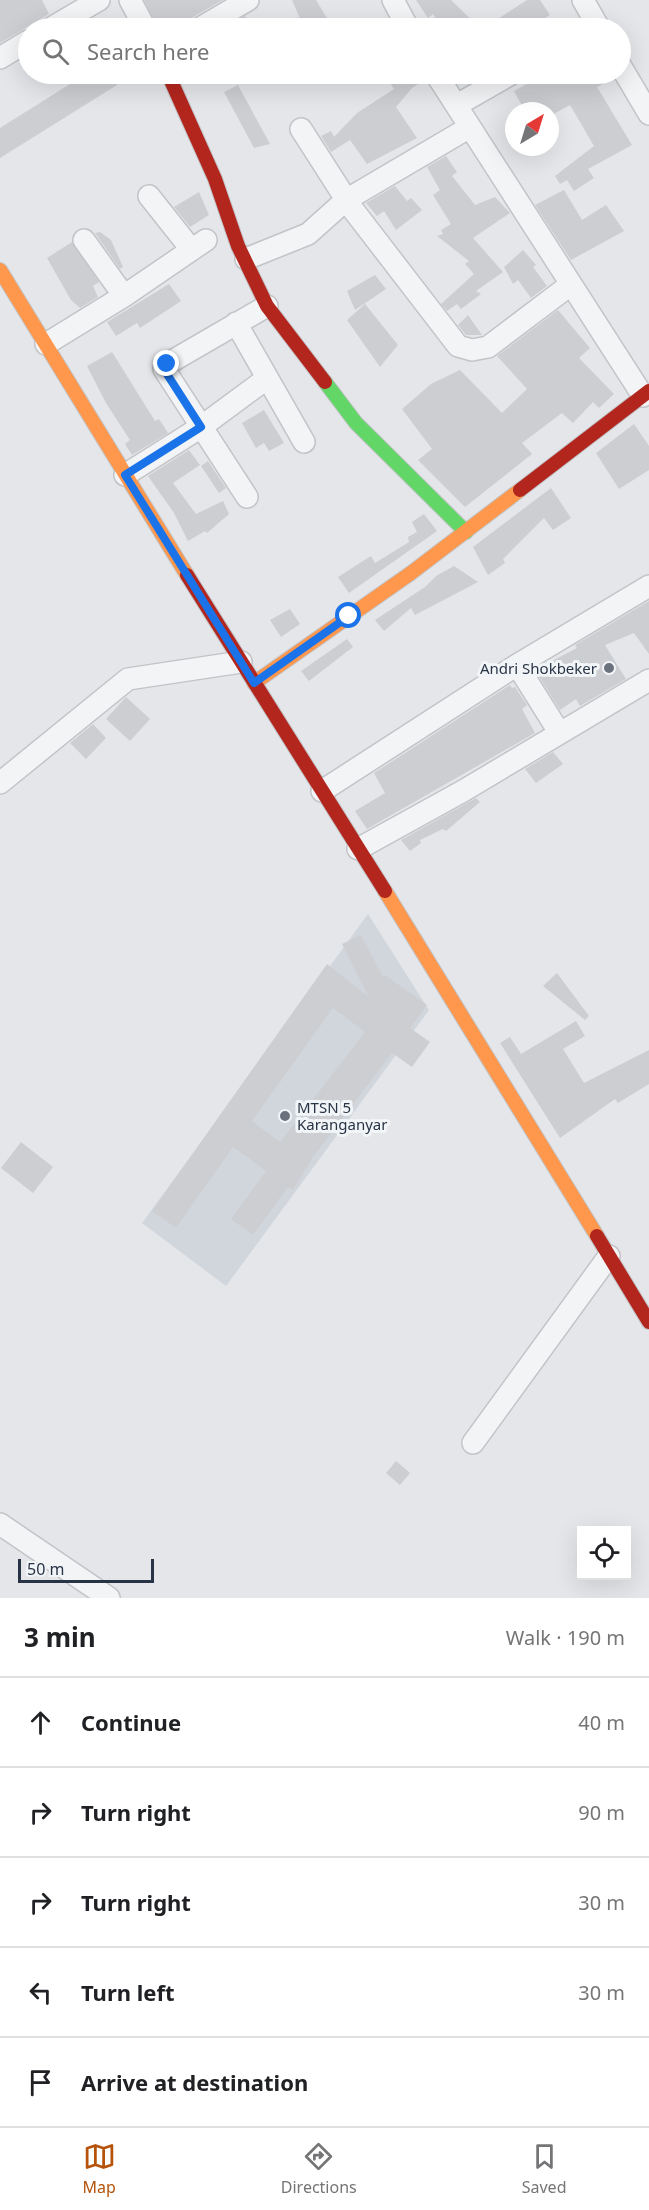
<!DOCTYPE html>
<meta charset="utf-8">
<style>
:root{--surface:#fff;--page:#f2f2f2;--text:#202124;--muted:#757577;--line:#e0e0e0;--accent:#b45309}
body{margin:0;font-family:"Noto Sans",sans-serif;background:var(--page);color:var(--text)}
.controls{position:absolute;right:18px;bottom:18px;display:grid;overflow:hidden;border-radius:0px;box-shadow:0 6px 24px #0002}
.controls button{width:54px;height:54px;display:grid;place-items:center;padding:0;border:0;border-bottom:2px solid var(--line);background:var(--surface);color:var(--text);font:30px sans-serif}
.compass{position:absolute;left:505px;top:102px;width:54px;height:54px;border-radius:50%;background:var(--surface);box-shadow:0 6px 24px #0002;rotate:38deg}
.scale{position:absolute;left:18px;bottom:15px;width:136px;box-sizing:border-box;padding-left:6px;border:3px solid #283445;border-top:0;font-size:16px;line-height:21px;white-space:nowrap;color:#283445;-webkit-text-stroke:4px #f2f5f8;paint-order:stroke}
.stop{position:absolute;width:18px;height:18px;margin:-14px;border:4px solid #1a73e8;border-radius:50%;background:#fff}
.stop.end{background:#1a73e8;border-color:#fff;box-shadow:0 2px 6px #0008}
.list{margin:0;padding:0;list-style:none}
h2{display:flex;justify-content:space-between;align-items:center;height:78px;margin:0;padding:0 24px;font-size:26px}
h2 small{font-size:20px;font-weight:400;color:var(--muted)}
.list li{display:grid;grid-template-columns:39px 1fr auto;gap:18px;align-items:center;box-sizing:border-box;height:90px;padding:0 24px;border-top:2px solid var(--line)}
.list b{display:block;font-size:22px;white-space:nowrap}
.list em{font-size:20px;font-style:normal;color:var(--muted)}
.icon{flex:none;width:33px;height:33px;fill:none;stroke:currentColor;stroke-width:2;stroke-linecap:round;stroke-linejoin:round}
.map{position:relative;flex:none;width:649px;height:1598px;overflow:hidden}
.search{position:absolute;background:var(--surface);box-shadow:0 6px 24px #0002;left:18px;right:18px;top:18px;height:66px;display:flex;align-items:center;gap:15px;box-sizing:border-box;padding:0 21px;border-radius:33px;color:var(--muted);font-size:22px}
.sheet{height:528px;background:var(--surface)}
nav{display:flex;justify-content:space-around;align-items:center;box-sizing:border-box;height:84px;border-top:2px solid var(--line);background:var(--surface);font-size:16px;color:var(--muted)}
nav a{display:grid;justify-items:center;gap:3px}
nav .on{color:var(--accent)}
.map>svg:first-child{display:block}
</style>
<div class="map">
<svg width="649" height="1598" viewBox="0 0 649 1598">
<rect width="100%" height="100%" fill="#e4e6e9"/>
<path fill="#d1d6dd" d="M 368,914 L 429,1010 L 226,1286 L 142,1223 Z"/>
<path fill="#ccced2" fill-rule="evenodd" d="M 0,0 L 42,0 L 49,14 L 0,43 Z
M 144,0 L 223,0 L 193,17 L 187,28 L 158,28 Z
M 292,0 L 316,0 L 333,28 L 304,28 Z
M 416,0 L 451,0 L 480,28 L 441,28 L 433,14 L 428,18 Z
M 527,0 L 540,0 L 550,15 L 537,23 L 541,28 L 484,28 Z
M 245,16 L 254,28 L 224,28 Z
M 86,74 L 110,74 L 117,85 L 0,158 L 0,128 Z
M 384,74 L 423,74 L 425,80 L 412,88 L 396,107 L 417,138 L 367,164 L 350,140 L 331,152 L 321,136 L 331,131 L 334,137 L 357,113 L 394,89 Z
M 463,74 L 486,74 L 468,84 Z
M 545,74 L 610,74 L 613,79 L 597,87 L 632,145 L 588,169 L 594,178 L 574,191 L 567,180 L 560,184 L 555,176 L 594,146 L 570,105 L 550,116 L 550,111 L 525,111 L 514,91 Z
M 238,85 L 270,144 L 254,148 L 224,92 Z
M 446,156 L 457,172 L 452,176 L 475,205 L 495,197 L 510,213 L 473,238 L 503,272 L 476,291 L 481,294 L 461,309 L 457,304 L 447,311 L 441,304 L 474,274 L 465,264 L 469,261 L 437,236 L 443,234 L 441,230 L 451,224 L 433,195 L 440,190 L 427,167 Z
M 395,186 L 407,201 L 411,198 L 422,210 L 396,230 L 384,211 L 377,216 L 366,203 Z
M 564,190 L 582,220 L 606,205 L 624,231 L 571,260 L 535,205 Z
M 199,192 L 209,215 L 190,227 L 174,207 Z
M 100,232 L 111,240 L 123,267 L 120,269 L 95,233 Z
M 72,242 L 99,282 L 93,286 L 98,297 L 80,308 L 71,300 L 47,258 Z
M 523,250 L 536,265 L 533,267 L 547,286 L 531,298 L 518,280 L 513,284 L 504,267 Z
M 375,275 L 386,289 L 355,310 L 347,291 Z
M 169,284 L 181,301 L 140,328 L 137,323 L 116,336 L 107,322 Z
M 365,304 L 398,345 L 380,367 L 347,320 Z
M 558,310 L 590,348 L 579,358 L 614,394 L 599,408 L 593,402 L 573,423 L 562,413 L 522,443 L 532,454 L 465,507 L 418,460 L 432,449 L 402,409 L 431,384 L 460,370 L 502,413 L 527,389 L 497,356 Z
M 468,315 L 482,335 L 466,335 L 458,325 Z
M 112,352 L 155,421 L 159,419 L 168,433 L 132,455 L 125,444 L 130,440 L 106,403 L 87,366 Z
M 264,410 L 284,443 L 269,451 L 264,443 L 256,448 L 242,423 Z
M 634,424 L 649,446 L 649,470 L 619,489 L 596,453 Z
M 189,450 L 200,465 L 173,483 L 196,514 L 223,501 L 229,514 L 207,533 L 205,531 L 188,541 L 174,513 L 148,476 Z
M 208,461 L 226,488 L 219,493 L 201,466 Z
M 551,488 L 571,518 L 553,530 L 544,518 L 503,559 L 505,563 L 488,575 L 473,547 Z
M 424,514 L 437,531 L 349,593 L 338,577 L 371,556 L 375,563 L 409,542 L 408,537 L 417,532 L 412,522 Z
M 454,566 L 478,582 L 415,615 L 411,608 L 384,631 L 375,620 L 425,587 L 436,576 Z
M 649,601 L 649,654 L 634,633 L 605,645 L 626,679 L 580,706 L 576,699 L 560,710 L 538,675 L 555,666 L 552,661 L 577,648 L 575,645 Z
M 290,609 L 300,624 L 281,637 L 270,620 Z
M 347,639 L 353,647 L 309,681 L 301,671 Z
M 510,685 L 512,688 L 515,687 L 527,705 L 522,709 L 535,733 L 367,829 L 355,811 L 385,793 L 374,773 Z
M 126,697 L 150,719 L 130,741 L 106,719 Z
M 93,724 L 106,738 L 86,759 L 70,743 Z
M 553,752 L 563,764 L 536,783 L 525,769 Z
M 476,798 L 480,802 L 446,831 L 443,829 L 420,840 L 421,843 L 410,851 L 401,840 Z
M 361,935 L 383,977 L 385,975 L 427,1005 L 410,1028 L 430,1042 L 412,1067 L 392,1053 L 313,1157 L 293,1190 L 288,1187 L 253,1235 L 231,1219 L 266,1171 L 233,1147 L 176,1228 L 152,1211 L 327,964 L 369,997 L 342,944 ZM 333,1008 L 365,1032 L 280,1142 L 252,1121 Z
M 557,973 L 589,1016 L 585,1020 L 543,986 Z
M 576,1021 L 585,1036 L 563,1049 L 584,1083 L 649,1050 L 649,1084 L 618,1103 L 615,1099 L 560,1138 L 500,1043 L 510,1037 L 521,1054 Z
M 21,1142 L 53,1167 L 33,1193 L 1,1168 Z
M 396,1461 L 410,1473 L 400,1485 L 386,1473 Z"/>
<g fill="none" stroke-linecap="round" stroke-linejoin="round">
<g stroke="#c2c4c7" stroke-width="24">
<path id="street" d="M 130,0 L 145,28
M 393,0 L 408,28
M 583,0 L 599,28
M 51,28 L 99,0
M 200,28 L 248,0
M 0,58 L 28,41
M 620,65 L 649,114
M 436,74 L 643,396
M 457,105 L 511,74
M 301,129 L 351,207 L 458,346 L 472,350 L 488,347 L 570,285
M 149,196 L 191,249
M 84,240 L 124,296
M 246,259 L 308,234 L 346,200 L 470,127
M 236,323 L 304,442
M 46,344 L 124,296 L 206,240
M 125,475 L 201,427 L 266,379
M 247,497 L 164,369 L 167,364 L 267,306
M 517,665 L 559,732
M 0,783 L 128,679 L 241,662
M 322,791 L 517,665 L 649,586
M 358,849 L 463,791 L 649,680
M 473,1443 L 609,1256
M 0,1524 L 109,1598"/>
</g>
<g stroke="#c2c4c7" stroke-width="16">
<path id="fast" d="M 325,382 L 356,423 L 466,532"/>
</g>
<g stroke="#c2c4c7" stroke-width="16">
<path id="slow" d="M 0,270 L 187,575
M 254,683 L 411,573 L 520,490
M 385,891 L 597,1236"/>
</g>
<g stroke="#c2c4c7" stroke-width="16">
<path id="jam" d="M 168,74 L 215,179 L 238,246 L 267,306 L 325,382
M 520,490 L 649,391
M 187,575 L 385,891
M 597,1236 L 649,1322"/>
</g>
<use href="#street" stroke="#f3f4f6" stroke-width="21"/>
<use href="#fast" stroke="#63d668" stroke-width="14"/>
<use href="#slow" stroke="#ff974d" stroke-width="14"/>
<use href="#jam" stroke="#b3261e" stroke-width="14"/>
</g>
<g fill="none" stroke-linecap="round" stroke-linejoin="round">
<path stroke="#1a73e8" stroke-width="8" d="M 167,364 L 165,371 L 201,427 L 125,475 L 254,683 L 349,616"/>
</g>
<g fill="#6a727e" stroke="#f2f5f8" stroke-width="2">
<circle cx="609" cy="668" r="6"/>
<circle cx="285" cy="1116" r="6"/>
</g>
<g text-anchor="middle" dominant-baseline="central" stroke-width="6" stroke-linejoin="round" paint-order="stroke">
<g font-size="15" fill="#283445" stroke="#f2f5f8" text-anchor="end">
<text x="597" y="668">Andri Shokbeker</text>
<text x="297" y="1107" text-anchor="start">MTSN 5<tspan x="297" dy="17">Karanganyar</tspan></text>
</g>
</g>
</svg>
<div class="controls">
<button><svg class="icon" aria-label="locate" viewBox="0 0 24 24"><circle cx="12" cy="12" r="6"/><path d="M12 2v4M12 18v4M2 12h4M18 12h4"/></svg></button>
</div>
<svg class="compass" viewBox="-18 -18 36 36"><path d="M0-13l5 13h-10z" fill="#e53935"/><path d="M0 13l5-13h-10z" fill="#757577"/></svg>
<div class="scale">50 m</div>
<div class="stop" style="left:349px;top:616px"></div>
<div class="stop end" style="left:167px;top:364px"></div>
<div class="search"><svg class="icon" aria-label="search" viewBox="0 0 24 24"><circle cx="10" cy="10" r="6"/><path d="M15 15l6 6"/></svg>Search here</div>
</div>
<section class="sheet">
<h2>3 min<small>Walk · 190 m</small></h2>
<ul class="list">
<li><svg class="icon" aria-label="ahead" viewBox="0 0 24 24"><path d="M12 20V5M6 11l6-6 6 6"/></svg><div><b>Continue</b></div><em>40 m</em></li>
<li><svg class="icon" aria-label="right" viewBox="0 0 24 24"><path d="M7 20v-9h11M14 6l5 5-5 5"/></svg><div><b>Turn right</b></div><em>90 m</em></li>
<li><svg class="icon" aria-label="right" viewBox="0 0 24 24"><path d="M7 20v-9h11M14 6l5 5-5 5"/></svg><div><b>Turn right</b></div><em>30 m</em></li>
<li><svg class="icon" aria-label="left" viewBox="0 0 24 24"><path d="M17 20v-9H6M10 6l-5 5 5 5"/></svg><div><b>Turn left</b></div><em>30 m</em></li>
<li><svg class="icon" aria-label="arrive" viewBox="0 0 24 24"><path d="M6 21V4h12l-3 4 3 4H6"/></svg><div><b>Arrive at destination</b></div></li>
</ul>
</section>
<nav>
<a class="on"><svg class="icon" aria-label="map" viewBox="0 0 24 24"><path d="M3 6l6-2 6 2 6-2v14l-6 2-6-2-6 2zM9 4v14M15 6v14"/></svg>Map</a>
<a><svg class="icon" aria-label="directions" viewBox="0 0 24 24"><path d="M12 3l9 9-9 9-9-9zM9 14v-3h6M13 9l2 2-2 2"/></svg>Directions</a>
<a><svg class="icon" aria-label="saved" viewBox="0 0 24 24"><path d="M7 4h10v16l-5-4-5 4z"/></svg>Saved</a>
</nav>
